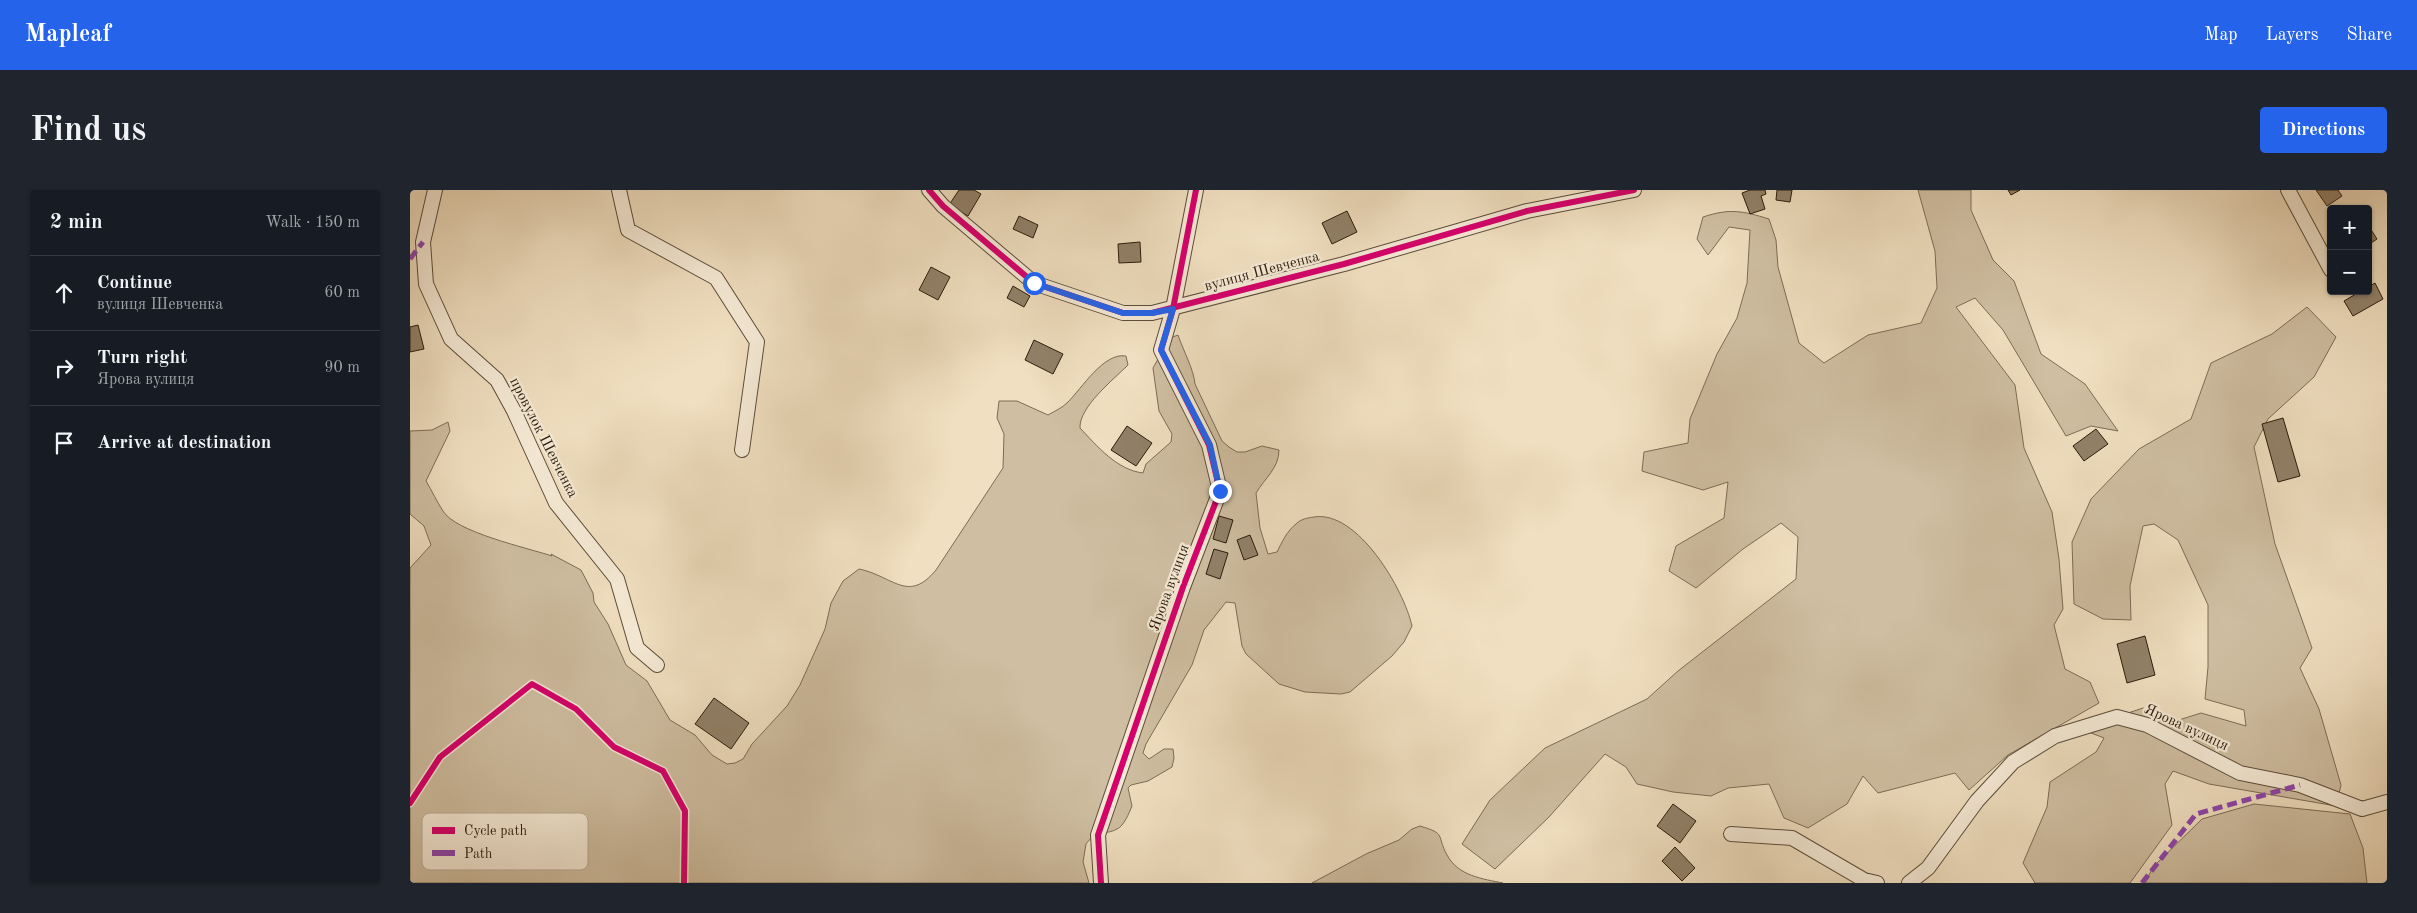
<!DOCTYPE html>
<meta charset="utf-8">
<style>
:root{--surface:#171b24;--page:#20242c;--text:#f1f3f6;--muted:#9ea1a6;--line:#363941;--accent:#2563eb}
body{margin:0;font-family:"Old Standard TT",serif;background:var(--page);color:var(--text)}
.controls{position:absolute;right:15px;top:15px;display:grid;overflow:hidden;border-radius:5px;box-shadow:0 1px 4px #0004}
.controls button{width:45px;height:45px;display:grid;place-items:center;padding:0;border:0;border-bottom:1px solid var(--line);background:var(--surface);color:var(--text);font:25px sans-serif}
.stop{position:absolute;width:15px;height:15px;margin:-11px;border:4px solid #2563eb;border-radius:50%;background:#fff}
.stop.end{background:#2563eb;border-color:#fff;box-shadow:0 1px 5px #0008}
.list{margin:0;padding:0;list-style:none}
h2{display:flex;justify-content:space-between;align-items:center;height:65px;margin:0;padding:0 20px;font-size:21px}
h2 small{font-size:16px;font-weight:400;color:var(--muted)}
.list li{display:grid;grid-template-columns:32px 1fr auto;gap:15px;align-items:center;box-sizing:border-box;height:75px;padding:0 20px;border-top:1px solid var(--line)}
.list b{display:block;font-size:19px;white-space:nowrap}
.list p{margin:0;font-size:16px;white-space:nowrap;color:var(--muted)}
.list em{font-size:16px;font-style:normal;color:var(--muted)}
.icon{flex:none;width:28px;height:28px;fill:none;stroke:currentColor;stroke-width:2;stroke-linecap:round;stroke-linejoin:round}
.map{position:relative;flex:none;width:1977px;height:693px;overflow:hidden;border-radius:5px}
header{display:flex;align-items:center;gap:30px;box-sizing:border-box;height:70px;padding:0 25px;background:var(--accent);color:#fff}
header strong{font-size:24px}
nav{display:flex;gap:28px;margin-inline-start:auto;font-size:18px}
.intro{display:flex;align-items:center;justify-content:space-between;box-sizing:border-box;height:120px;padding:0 30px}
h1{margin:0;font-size:35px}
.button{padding:12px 22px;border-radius:5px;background:var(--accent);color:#fff;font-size:18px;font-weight:700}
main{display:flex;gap:30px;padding:0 30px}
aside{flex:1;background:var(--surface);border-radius:5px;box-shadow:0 1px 4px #0004}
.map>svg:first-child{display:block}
</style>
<header>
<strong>Mapleaf</strong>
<nav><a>Map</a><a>Layers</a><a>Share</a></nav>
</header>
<div class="intro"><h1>Find us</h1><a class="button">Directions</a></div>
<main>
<aside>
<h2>2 min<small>Walk · 150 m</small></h2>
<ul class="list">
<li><svg class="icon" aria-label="ahead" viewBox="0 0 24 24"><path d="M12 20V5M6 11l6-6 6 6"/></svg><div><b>Continue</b><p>вулиця Шевченка</p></div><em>60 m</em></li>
<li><svg class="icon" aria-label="right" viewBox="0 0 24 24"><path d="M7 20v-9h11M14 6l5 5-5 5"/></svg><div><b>Turn right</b><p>Ярова вулиця</p></div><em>90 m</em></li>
<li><svg class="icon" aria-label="arrive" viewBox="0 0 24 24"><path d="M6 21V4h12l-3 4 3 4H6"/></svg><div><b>Arrive at destination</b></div></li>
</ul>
</aside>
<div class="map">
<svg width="1977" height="693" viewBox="0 0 1977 693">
<rect width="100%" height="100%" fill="#f0dfc0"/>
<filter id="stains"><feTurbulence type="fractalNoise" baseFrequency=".004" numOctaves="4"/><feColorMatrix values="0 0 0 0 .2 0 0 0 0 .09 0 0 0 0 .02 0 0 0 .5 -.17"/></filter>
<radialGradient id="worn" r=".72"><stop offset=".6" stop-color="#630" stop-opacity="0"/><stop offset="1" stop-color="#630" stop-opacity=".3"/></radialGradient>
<path fill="#cfbea1" stroke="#7d6c56" d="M 1508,0 L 1561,0 L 1561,20 L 1583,70 L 1604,91 L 1631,164 L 1675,194 L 1708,241 L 1681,236 L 1656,246 L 1593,140 L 1565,108 L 1546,117 L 1605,195 L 1614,258 L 1642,322 L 1649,369 L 1653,419 L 1644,435 L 1655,479 L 1680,492 L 1689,513 L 1598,565 L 1559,600 L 1545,583 L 1468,603 L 1453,586 L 1437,614 L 1398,638 L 1374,628 L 1359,594 L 1318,598 L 1301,606 L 1263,602 L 1227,594 L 1216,577 L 1195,564 L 1139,627 L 1085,679 L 1052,654 L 1080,610 L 1135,558 L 1237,509 L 1268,481 L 1386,389 L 1388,347 L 1371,333 L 1333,359 L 1286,398 L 1259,381 L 1266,356 L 1314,328 L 1318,292 L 1293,300 L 1232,281 L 1234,262 L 1278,253 L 1280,229 L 1307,164 L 1327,128 L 1337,93 L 1340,40 L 1319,37 L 1298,65 L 1287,49 L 1293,27 C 1320,18 1333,21 1359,29 L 1366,50 L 1368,77 L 1389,153 L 1414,173 L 1458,145 L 1511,133 L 1527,98 L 1525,61 Z
M 1897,117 L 1926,147 L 1904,187 L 1858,229 L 1844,257 L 1865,354 L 1902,458 L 1890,478 L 1909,519 L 1931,595 L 1926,616 L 1799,594 L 1763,581 L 1755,594 L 1762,635 L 1720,693 L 1625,693 L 1613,673 L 1637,617 L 1640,592 L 1686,562 L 1694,548 L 1676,541 L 1700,529 L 1733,518 L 1769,530 L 1791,523 L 1836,536 L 1834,520 L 1795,509 L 1798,477 L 1798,415 L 1768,350 L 1744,334 L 1733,336 L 1720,396 L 1721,430 L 1693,429 L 1664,414 L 1662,352 L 1681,309 L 1729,259 L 1781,229 L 1801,173 L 1862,144 Z
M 768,145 C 773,160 784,180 785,194 L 812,251 L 819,257 L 827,262 L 835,262 L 852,256 L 869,260 C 869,278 855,288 846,303 L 850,338 L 858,364 L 867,362 C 872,352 877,341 886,334 C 891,329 897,328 904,327 C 948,320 994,400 1002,436 L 994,452 L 982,466 L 940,502 L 931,504 L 895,502 L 869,494 L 836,464 L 832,456 L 825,413 L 816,412 L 794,440 L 782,475 L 736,554 L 733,563 L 739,569 L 754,559 L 763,559 L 764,568 L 762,577 L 738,591 L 721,595 L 718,598 L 722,616 C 719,623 714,636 707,639 C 694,646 688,638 676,654 L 673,672 L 679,693 L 0,693 L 0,378 L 21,355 L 14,336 L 0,324 L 0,241 L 22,240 L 38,232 L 40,241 L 16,291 C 22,301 27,312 33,321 C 45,342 118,358 142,366 L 141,364 L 171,380 L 183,403 L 184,412 L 198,434 L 216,475 L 237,491 L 260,530 L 285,545 L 302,565 L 317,574 L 325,573 L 333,569 L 342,554 L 377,516 L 390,495 L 415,439 L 421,413 L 433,391 L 449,379 C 483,386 498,414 526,380 L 593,278 L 594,244 L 587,228 L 589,211 L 607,211 L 638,225 C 645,221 652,218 658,212 C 672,198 694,162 716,166 L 718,175 C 703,190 669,217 670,238 C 687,256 707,280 733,283 L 736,274 L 761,252 L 762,244 L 749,221 L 743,178 L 760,148 Z
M 1844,614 L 1940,624 L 1953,658 L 1957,693 L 1735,693 L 1743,677 L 1792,629 Z
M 1010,636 C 1037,644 1026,645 1037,665 C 1048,686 1073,689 1093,693 L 902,693 L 956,664 L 989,650 L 1002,639 Z"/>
<path fill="#918169" stroke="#2b1b0b" d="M 549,0 L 564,0 L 571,4 L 558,26 L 539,15 Z
M 1340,0 L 1355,0 L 1356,4 L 1351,6 L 1355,19 L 1340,24 L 1332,3 Z
M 1367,0 L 1382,0 L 1380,12 L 1366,10 Z
M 1598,0 L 1610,0 L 1601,5 Z
M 1906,0 L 1928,0 L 1932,6 L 1917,16 Z
M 937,21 L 947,42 L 922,54 L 912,33 Z
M 609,26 L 628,35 L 623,48 L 603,39 Z
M 1958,35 L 1967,49 L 1958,55 Z
M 730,52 L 731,72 L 709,73 L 708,54 Z
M 521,77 L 540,87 L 528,110 L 509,100 Z
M 1965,93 L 1973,109 L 1943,126 L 1934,111 L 1951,101 L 1958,101 L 1958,97 Z
M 603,96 L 620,106 L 614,117 L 597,108 Z
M 8,135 L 14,159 L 0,162 L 0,137 Z
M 624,150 L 653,164 L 643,184 L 615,170 Z
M 1873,228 L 1890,286 L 1868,292 L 1852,234 Z
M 717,236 L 742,253 L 726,276 L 701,260 Z
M 1686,239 L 1698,254 L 1674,271 L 1663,256 Z
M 809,326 L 823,330 L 816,353 L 803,349 Z
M 840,345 L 848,365 L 834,370 L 827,350 Z
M 804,359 L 818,363 L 810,389 L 796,384 Z
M 1735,446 L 1745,485 L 1717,493 L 1707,454 Z
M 304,508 L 339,533 L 321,559 L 285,534 Z
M 1263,614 L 1286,631 L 1270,653 L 1247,636 Z
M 1265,657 L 1285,678 L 1272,691 L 1252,671 Z"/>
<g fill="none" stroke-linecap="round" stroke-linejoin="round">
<g stroke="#5c4c38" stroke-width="16">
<path id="street" d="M 25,0 L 13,52 L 16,94 L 41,149 L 87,190 L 104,221 L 146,313 L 207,389 L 227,458 L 247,475
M 209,0 L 218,40 L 306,88 L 347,152 L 332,260
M 519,0 L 533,16 L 624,93 L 713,123 L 742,123 L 934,74 L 1117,21 L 1224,0
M 1878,0 L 1921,80
M 1321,644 L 1382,648 L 1454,690 L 1467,693
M 691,693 L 688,645 L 773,397 L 810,301 L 799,255 L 751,160 L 763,119 L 786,0
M 1499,693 L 1518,678 L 1567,611 L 1603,572 L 1645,546 L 1707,527 L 1737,535 L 1830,583 L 1890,595 L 1952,619 L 1977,612"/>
</g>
<use href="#street" stroke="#f5ead6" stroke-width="14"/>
<path stroke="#8e44ad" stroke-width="5" stroke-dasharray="10 5" stroke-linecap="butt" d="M 0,69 L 13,52
M 1732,693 L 1786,624 L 1890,595"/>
<g stroke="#f5ead6" stroke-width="9">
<path id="cycleway" d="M 519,0 L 533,16 L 624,93 L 713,123 L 742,123 L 934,74 L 1117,21 L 1224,0
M 0,613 L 30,567 L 122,494 L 166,519 L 204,557 L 253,581 L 275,621 L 274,693
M 691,693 L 688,645 L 773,397 L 810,301 L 799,255 L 751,160 L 763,119 L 786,0"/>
</g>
<use href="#cycleway" stroke="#d6006c" stroke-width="6"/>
</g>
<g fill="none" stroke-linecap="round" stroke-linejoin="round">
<path stroke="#2563eb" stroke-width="6" d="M 624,93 L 713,123 L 742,123 L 763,119 L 751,160 L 800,255 L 810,301"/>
</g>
<g text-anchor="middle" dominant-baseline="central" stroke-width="4.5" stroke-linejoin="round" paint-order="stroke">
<g font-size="15" fill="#2b1b0b" stroke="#f5ead6">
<text transform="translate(852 82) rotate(-15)">вулиця Шевченка</text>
<text transform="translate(133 248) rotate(63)">провулок Шевченка</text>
<text transform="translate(760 398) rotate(-70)">Ярова вулиця</text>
<text transform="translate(1776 538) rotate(25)">Ярова вулиця</text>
</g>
</g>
<rect x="12" y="623" width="166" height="57" rx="8" fill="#f5ead6" stroke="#b8ac99" stroke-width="1"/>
<rect x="22" y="637" width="23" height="7" fill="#d6006c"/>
<rect x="22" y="660" width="23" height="6" fill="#8e44ad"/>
<g font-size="14" fill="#2b1b0b">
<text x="54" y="645">Cycle path</text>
<text x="54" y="668">Path</text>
</g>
<rect width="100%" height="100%" filter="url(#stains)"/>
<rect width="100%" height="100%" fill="url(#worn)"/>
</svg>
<div class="controls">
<button>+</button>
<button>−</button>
</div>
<div class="stop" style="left:624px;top:93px"></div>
<div class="stop end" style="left:810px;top:301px"></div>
</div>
</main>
